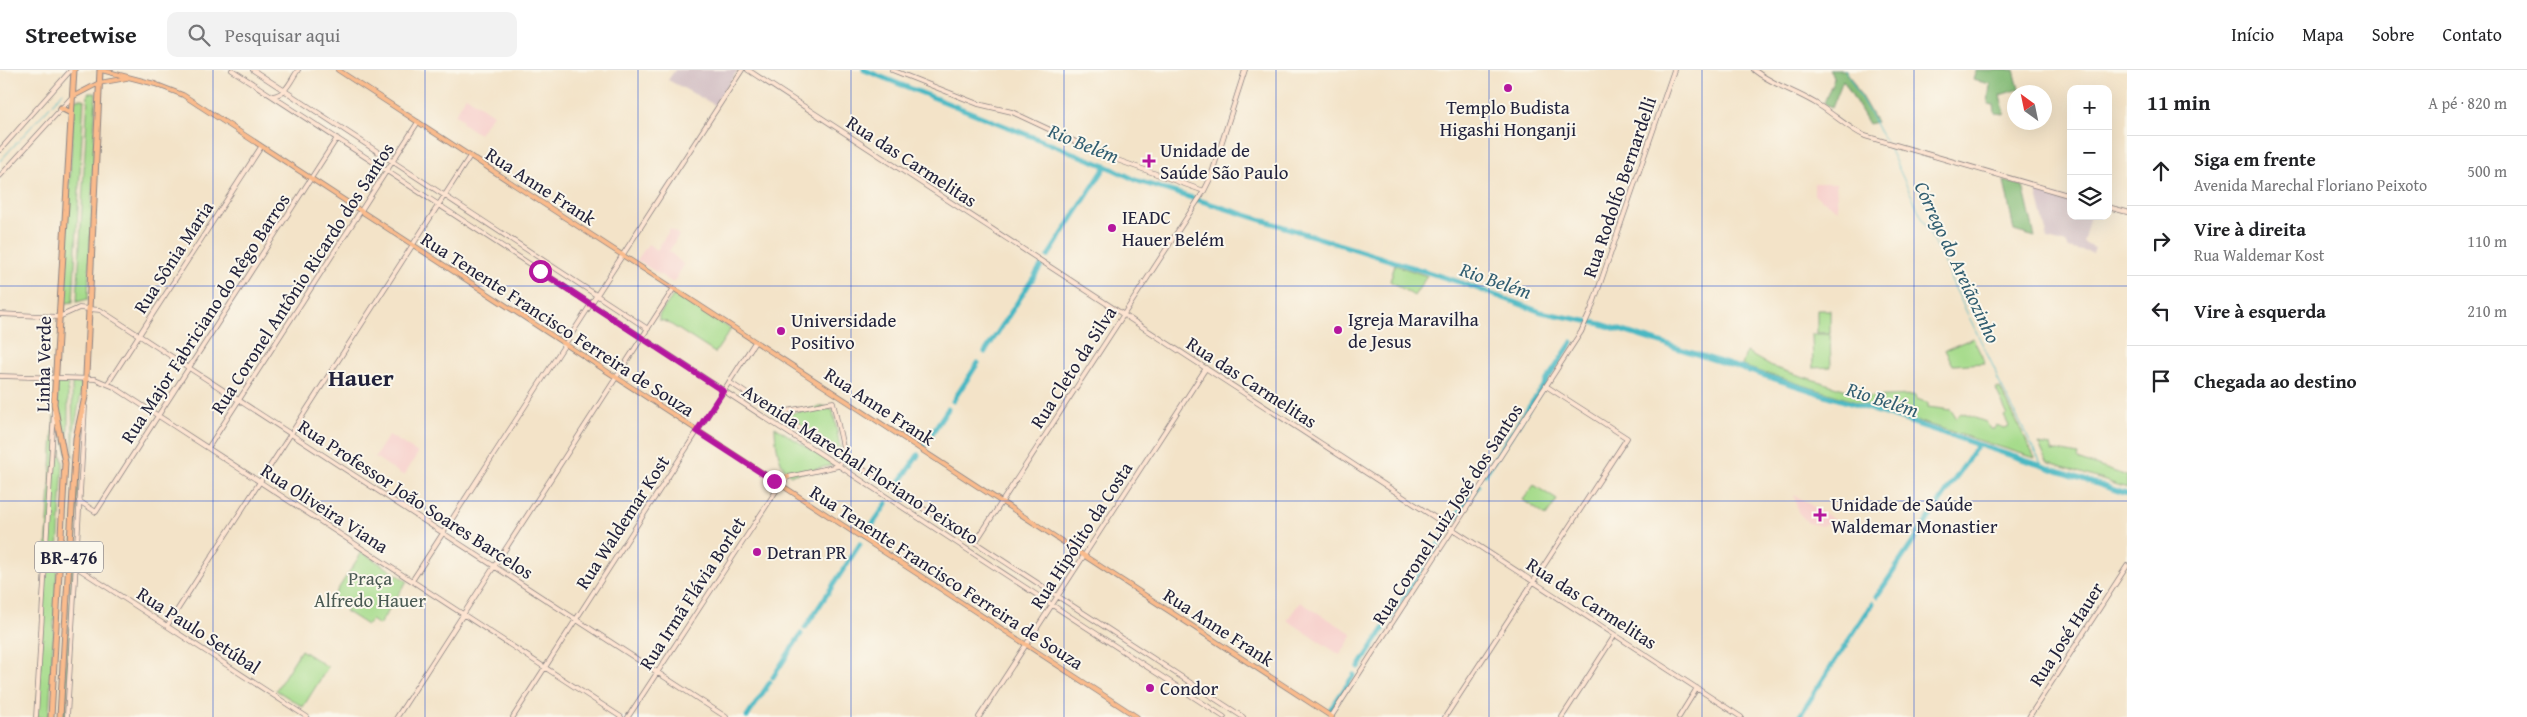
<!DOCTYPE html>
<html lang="pt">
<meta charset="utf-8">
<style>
:root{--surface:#fff;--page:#f2f2f2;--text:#202124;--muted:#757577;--line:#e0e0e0}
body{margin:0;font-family:"Gentium Book Plus",serif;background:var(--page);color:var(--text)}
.controls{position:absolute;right:15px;top:15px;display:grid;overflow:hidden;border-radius:10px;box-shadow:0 5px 20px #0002}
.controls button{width:45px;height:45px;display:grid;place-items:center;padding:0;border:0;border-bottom:1px solid var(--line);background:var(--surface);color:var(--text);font:25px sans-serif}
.compass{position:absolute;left:2007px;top:15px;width:45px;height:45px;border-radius:50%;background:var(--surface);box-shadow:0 5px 20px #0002;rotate:327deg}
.stop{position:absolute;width:15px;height:15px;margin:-11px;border:4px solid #b5179e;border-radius:50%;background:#fff}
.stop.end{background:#b5179e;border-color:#fff;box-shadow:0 1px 5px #0008}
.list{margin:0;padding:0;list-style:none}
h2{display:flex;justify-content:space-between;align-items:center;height:65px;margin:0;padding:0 20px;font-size:21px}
h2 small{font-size:16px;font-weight:400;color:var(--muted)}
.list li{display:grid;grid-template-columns:32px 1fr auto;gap:15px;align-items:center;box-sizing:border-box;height:70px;padding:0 20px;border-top:1px solid var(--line)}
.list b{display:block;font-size:19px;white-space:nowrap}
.list p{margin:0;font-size:16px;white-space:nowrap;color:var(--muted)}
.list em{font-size:16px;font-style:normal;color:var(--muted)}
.icon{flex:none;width:28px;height:28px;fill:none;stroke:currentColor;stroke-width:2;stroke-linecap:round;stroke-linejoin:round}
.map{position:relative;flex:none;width:2127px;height:647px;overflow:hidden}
header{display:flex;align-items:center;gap:30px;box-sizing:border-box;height:70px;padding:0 25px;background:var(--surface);border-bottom:1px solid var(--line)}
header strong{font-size:24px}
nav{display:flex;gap:28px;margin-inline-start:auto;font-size:18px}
.search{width:350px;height:45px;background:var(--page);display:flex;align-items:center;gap:12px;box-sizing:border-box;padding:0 18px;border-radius:10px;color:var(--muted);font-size:19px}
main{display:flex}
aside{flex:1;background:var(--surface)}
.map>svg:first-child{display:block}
</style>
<header>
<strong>Streetwise</strong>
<div class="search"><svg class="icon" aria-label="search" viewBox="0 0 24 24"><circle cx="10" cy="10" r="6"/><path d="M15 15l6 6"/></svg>Pesquisar aqui</div>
<nav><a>Início</a><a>Mapa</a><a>Sobre</a><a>Contato</a></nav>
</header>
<main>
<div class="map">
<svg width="2127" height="647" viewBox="0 0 2127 647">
<rect width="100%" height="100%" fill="#fbf7ec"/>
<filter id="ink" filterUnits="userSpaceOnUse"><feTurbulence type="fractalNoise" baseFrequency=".02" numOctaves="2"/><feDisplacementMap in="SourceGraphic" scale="10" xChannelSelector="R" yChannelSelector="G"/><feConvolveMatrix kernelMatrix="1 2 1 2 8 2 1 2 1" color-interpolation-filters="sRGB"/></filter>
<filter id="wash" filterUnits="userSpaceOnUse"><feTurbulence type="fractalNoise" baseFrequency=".0096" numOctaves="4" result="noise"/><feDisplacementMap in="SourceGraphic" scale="20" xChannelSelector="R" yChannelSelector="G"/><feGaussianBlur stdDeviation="1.12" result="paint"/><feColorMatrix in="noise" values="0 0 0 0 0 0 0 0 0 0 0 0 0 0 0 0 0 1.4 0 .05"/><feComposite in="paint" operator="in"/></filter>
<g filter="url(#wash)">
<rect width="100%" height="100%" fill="#f3e3c8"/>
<path fill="#f7d0cc" d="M 466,26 L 493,44 L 479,64 L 462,53 L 463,50 L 455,45 Z
M 1814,113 L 1836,113 L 1838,140 L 1814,125 Z
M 670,159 L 679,165 L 669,181 L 684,195 L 673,213 L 637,190 L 648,174 L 657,180 Z
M 389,365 L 418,383 L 404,406 L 375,387 Z
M 1794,425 L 1817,439 L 1836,451 L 1822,456 L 1808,453 L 1798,442 Z
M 1300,532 L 1351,563 L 1352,566 L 1340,585 L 1287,550 Z"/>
<path fill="#d2bec3" d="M 675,0 L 738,0 L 715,35 L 668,10 Z
M 2036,120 L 2071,130 L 2071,146 L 2090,146 L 2083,173 L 2095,178 L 2093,183 L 2068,178 L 2067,174 L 2048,169 Z"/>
<path fill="#a6db8b" stroke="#647e63" d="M 88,23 L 96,23 L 88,229 L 77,232 Z
M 74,29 L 84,29 L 73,232 L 66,233 L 63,237 Z
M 1395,195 L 1427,206 L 1414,226 L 1390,211 Z
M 675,223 L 731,259 L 715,283 L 667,252 L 659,250 L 659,245 Z
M 1817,240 L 1830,240 L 1830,263 L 1817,263 Z
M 1812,264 L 1830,264 L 1831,297 L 1813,298 Z
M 1973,268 L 1985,293 L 1953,295 L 1945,280 Z
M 1746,282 L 1772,297 L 1850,321 L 1857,327 L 1916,325 L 1917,329 L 1928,333 L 1928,337 L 1951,340 L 1956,348 L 1961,343 L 1986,352 L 1990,359 L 1994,359 L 1996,355 L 2005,358 L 2009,356 L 2004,346 L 2007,344 L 1996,319 L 2000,318 L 2035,388 L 1742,296 Z
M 57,313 L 68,313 L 68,388 L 58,342 Z
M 72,313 L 83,313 L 75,356 L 73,388 Z
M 824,336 L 833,341 L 841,382 L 783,345 Z
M 54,346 L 63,393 L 49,647 L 37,647 Z
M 82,348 L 66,647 L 63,647 L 79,369 Z
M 775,357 L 832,393 L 833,395 L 791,405 C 779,400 775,370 775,357 Z
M 2039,374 L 2051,376 L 2051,382 L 2058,381 L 2078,385 L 2077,389 L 2127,406 L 2127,418 L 2047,392 Z
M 1534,415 L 1557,430 L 1546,446 L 1523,430 Z
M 362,482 L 407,511 L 379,555 L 371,550 L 367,555 L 345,541 L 348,537 L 333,527 Z
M 301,580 L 328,597 L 303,637 L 276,620 Z"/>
<path fill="#84bb77" stroke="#536e59" d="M 1829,0 L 1846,0 L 1876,52 L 1869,54 L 1843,10 L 1832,38 L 1824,33 L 1834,8 Z
M 1976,0 L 2014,0 L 2019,19 L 2000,25 L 2005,44 L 1995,43 L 1994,35 L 1988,34 L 1990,14 L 1973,10 Z
M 2004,111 L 2023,116 L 2035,167 L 2014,161 Z"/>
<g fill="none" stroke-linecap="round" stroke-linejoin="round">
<path stroke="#4ab8c3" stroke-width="1" d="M 1845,0 L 1885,71
M 1887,74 L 1935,175 C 1939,181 1951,204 1951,210 L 1995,300 L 1997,308 L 2043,397
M 0,91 L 63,22"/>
<path stroke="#4ab8c3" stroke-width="5" d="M 864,0 L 1106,96 L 1138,111 L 1459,212 L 1541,242 L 1601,254 L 1907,351 L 2127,424
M 1048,186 L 1106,96
M 985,282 L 1041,196
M 953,331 L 978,293
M 924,375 L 948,339
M 1485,404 L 1572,272
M 898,415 L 918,385
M 1453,452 L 1478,415
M 866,464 L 887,433
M 1877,526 L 1977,376
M 1391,548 L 1447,461
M 805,558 L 860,474
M 1359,597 L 1385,557
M 773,607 L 801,564
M 1814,623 L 1873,533
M 1330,640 L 1354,605
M 747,647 L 770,612
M 1799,647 L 1812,627"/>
</g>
</g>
<g filter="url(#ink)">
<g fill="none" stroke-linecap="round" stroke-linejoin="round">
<g stroke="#8a8282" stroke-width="5.5">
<path id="secondary" d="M 232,0 L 1224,647
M 253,0 L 648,259
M 748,0 L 1741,647
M 892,0 L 978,34 L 1012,42 L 1106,86 L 1204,121
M 1754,0 C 1774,16 1799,22 1820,36 C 1836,46 1848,58 1865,66 L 2071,126
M 272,26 C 286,25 291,10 298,0
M 0,80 L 71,0
M 0,106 L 72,27
M 2108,137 L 2127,142
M 635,165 L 742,0
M 0,244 L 59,247 L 79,238 L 100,240 L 726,647
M 0,306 L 95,309 L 114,317 L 621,647
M 729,312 L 1243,647
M 108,313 L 261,77
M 777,343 L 833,332
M 208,378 L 418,52
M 79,431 L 96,442 L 337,68
M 975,473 L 1204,121 L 1210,109 L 1245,0
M 76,497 L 307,647
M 412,511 L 664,121
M 167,556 L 470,86
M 36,647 L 54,341
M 67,647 L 85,337
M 397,647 L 674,218
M 513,647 L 755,272
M 628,647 L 780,415 L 788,407 L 838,396 L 845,386 L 833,332
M 979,647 L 1206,298
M 1331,647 L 1581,262 L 1591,240 L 1674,0
M 1445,647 L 1627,368 L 1546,316
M 1562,647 L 1615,565
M 1679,647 L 1697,618
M 2029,647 L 2127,496"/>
</g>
<g stroke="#8a8282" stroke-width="5.5">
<path id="primary" d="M 101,0 L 155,14 L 183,25 L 1137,647
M 338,0 L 1332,647
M 72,27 L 99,13 L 127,8
M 774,411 L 788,407"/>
</g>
<g stroke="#8a8282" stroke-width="7">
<path id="highway" d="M 61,38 L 71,43
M 51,647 L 65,393 L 54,334 L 74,0
M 60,647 L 76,368 L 85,327 L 100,0"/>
</g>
<use href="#secondary" stroke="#fde4d1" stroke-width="4"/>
<use href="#primary" stroke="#fabb8c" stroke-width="4"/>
<use href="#highway" stroke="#fabb8c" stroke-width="5"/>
</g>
</g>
<g fill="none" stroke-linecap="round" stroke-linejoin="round" filter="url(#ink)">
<path stroke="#b5179e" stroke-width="6" d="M 540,201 L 723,321 L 697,361 L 774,411"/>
</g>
<path fill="none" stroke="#1d4ed8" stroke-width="1" stroke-opacity="0.55" d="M 213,0 L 213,647M 425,0 L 425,647M 638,0 L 638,647M 851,0 L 851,647M 1064,0 L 1064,647M 1276,0 L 1276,647M 1489,0 L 1489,647M 1702,0 L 1702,647M 1914,0 L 1914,647M 0,216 L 2127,216M 0,431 L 2127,431"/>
<g fill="#b5179e" stroke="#fbf7ec" stroke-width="2">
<circle cx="1508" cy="18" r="5"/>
<path d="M1146.5 83.5h5v5h5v5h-5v5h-5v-5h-5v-5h5z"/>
<circle cx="1112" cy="158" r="5"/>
<circle cx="1338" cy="260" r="5"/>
<circle cx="781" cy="261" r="5"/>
<path d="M1817.5 437.5h5v5h5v5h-5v5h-5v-5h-5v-5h5z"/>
<circle cx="757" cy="482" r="5"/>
<circle cx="1150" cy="618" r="5"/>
</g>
<g text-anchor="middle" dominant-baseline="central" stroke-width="4" stroke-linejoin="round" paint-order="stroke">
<rect fill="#fbf7ec" stroke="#636270" stroke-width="1" x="35" y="471.5" width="68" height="31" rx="4"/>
<g font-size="18" font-weight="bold" fill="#22223b">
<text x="69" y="487">BR-476</text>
</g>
<g font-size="19" fill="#22223b" stroke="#fbf7ec" text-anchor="start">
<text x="1508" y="37" text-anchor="middle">Templo Budista<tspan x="1508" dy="22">Higashi Honganji</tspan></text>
<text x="1160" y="80">Unidade de<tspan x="1160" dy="22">Saúde São Paulo</tspan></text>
<text x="1122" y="147">IEADC<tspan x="1122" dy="22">Hauer Belém</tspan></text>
<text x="1348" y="249">Igreja Maravilha<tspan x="1348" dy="22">de Jesus</tspan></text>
<text x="791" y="250">Universidade<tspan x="791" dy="22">Positivo</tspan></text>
<text x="1831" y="434">Unidade de Saúde<tspan x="1831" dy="22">Waldemar Monastier</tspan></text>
<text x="767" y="482">Detran PR</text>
<text x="1160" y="618">Condor</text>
</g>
<g font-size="19" fill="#22223b" stroke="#fbf7ec">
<text transform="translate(912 91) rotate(33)">Rua das Carmelitas</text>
<text transform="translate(541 116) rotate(33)">Rua Anne Frank</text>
<text transform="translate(1619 117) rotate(-71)">Rua Rodolfo Bernardelli</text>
<text transform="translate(173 187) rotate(-57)">Rua Sônia Maria</text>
<text transform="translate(302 208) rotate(-57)">Rua Coronel Antônio Ricardo dos Santos</text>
<text transform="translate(205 248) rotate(-57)">Rua Major Fabriciano do Rêgo Barros</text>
<text transform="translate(558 254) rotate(33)">Rua Tenente Francisco Ferreira de Souza</text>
<text transform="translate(43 294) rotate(-89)">Linha Verde</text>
<text transform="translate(1073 297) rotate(-57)">Rua Cleto da Silva</text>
<text transform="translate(1252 312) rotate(33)">Rua das Carmelitas</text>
<text transform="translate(880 336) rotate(33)">Rua Anne Frank</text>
<text transform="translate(861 394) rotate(33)">Avenida Marechal Floriano Peixoto</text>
<text transform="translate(416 429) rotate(33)">Rua Professor João Soares Barcelos</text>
<text transform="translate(325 438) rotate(33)">Rua Oliveira Viana</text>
<text transform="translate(1447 444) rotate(-57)">Rua Coronel Luiz José dos Santos</text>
<text transform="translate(622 452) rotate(-57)">Rua Waldemar Kost</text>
<text transform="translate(1081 465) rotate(-57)">Rua Hipólito da Costa</text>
<text transform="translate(947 507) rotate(33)">Rua Tenente Francisco Ferreira de Souza</text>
<text transform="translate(692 523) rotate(-57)">Rua Irmã Flávia Borlet</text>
<text transform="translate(1592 533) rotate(33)">Rua das Carmelitas</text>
<text transform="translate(1219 557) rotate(33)">Rua Anne Frank</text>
<text transform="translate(199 560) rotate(33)">Rua Paulo Setúbal</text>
<text transform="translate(2066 564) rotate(-57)">Rua José Hauer</text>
</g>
<g font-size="19" fill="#4a5a53" stroke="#fbf7ec">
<text x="370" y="508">Praça<tspan x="370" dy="22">Alfredo Hauer</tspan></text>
</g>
<g font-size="20" font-style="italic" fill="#325e71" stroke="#fbf7ec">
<text transform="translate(1084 73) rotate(22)">Rio Belém</text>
<text transform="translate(1958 192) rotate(65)">Córrego do Areiãozinho</text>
<text transform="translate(1496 210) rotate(19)">Rio Belém</text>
<text transform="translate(1883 329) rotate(18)">Rio Belém</text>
</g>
<g font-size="24" font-weight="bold" fill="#22223b" stroke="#fbf7ec">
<text x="361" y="307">Hauer</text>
</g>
</g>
</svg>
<div class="controls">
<button>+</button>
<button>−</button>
<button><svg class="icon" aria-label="layers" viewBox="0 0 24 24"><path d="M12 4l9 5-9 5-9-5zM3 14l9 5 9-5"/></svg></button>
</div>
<svg class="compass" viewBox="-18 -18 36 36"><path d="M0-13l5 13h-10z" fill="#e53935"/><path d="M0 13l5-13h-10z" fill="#757577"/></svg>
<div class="stop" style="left:540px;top:201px"></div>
<div class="stop end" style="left:774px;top:411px"></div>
</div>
<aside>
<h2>11 min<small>A pé · 820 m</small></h2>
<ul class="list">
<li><svg class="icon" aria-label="ahead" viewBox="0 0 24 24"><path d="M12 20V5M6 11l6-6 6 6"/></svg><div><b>Siga em frente</b><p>Avenida Marechal Floriano Peixoto</p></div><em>500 m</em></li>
<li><svg class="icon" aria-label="right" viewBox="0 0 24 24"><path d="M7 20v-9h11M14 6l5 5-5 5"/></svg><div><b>Vire à direita</b><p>Rua Waldemar Kost</p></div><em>110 m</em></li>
<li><svg class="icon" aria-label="left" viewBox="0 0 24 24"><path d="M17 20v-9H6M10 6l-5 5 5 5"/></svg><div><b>Vire à esquerda</b></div><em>210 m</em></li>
<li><svg class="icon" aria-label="arrive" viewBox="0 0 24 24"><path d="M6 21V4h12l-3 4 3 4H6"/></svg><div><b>Chegada ao destino</b></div></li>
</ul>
</aside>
</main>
